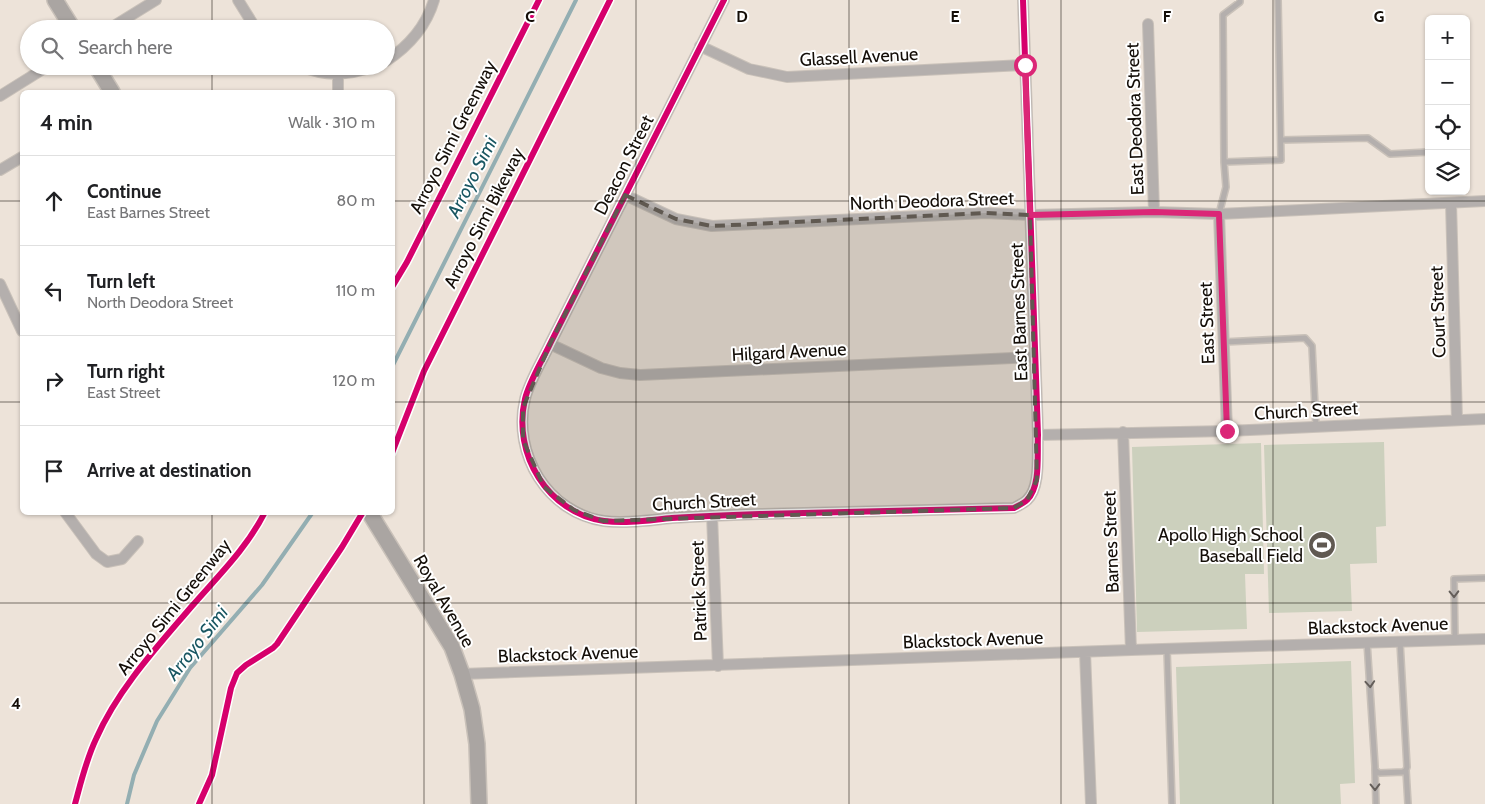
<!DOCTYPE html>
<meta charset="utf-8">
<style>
:root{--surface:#fff;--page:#f6f6f6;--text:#202124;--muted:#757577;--line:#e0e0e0}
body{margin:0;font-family:Cabin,sans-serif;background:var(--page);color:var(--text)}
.controls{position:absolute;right:15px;top:15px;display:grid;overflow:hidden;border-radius:8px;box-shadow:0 1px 4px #0004}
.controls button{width:45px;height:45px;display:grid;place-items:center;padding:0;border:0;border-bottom:1px solid var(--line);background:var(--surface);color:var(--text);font:25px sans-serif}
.stop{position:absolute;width:15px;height:15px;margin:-11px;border:4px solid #db2777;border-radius:50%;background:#fff}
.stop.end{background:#db2777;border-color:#fff;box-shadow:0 1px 5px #0008}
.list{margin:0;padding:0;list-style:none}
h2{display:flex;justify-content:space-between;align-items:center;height:65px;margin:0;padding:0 20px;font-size:21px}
h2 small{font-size:16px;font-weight:400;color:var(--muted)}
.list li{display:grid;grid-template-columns:32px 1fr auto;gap:15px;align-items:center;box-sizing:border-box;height:90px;padding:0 20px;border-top:1px solid var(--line)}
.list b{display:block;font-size:19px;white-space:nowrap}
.list p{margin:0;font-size:16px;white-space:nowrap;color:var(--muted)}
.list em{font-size:16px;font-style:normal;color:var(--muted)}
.icon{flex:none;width:28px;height:28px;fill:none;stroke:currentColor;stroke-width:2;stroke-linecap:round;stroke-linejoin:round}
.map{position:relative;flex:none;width:1485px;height:804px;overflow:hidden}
.search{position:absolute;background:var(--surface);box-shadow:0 1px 4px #0004;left:20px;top:20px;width:375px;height:55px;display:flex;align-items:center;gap:12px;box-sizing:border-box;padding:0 18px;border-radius:28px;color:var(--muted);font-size:19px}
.panel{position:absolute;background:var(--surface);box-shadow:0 1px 4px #0004;left:20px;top:90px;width:375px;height:425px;border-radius:8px}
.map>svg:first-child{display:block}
</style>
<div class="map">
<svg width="1485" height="804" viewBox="0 0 1485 804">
<rect width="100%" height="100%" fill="#ede3d9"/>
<path fill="#ccd0bd" d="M 1384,442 L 1386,526 L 1376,527 L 1377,563 L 1350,564 L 1352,611 L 1269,613 L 1264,445 Z
M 1261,443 L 1264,574 L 1245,574 L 1247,629 L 1137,632 L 1132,447 Z
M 1351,661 L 1355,783 L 1340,784 L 1341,804 L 1180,804 L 1176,667 Z"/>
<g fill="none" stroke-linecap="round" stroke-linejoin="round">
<path stroke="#93aeb2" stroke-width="4" d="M 392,367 L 576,0
M 127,804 L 134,775 L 157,721 L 190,668 L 262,585 L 313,512"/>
<g stroke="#c9c1b9" stroke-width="8">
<path id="service" d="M 1281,140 L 1368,138 L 1390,154 L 1429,152
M 1224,162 L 1281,160 L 1278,0
M 1219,214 L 1226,187 L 1224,162 L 1223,15 L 1240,2 L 1240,0
M 1224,342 L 1305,338 L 1312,346 L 1316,427
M 1455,640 L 1454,579 L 1485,578
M 1367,642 L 1375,766 L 1375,770 L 1379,773 L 1403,772 L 1406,770 L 1407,767 L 1400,642
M 1167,649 L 1172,804
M 1375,770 L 1376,804
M 1406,770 L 1408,804"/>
</g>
<g stroke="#c9c1b9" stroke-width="12">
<path id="minor" d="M 238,0 L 256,29
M 724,0 L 550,344 C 542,361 529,382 525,399 C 512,454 548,513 604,521 C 627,524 650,520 672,518 C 702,516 730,515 760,514 C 844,512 929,510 1014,508 C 1018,506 1024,503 1027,500 C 1041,487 1037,454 1038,435 L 1023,0
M 1148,24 L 1154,212
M 109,29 L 156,0
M 700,46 L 749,69 L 787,77 L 1025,65
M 386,61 C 409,46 426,27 434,0
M 301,66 C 325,77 351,75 375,66
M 338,92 L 338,74
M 0,96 L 48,66
M 0,170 L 22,157
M 625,195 L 676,219 L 712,226 L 986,213 L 1030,215 L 1154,212 L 1219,214 L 1485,201
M 1451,203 L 1457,420
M 1219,214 L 1227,431
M 0,284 L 22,331
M 550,344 L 601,368 L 620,373 L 640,375 L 1035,357
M 1123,432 L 1131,650
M 1038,435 L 1227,431 L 1485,419
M 65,512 L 96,554 L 107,562 L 122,559 L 138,541
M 712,515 L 718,666
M 1085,652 L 1091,804
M 462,674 L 1131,650 L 1485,639"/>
</g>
<g stroke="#c9c1b9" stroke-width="18">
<path id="secondary" d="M 55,0 L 73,29
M 96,66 L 112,92
M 369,512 L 452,647 L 462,674 L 472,709 L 477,744 L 479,804"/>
</g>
<use href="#service" stroke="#b4afad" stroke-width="5"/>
<use href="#minor" stroke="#b4afad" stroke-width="10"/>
<use href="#secondary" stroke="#aaa5a2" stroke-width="15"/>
<g stroke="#fff" stroke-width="9">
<path id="cycleway" d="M 724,0 L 550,344 C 542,361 529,382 525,399 C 512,454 548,513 604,521 C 627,524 650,520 672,518 C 702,516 730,515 760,514 C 844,512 929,510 1014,508 C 1018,506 1024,503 1027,500 C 1041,487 1037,454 1038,435 L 1023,0
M 392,287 L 407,262 L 539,0
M 392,453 L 424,371 L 610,0
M 75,804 C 81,782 86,760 96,739 C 118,689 157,647 192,606 C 218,576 247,548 265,512
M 199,804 L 212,775 L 231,688 L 237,673 L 246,665 L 273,648 L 277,644 L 342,547 L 363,512"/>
</g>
<use href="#cycleway" stroke="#d6006c" stroke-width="6"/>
</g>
<defs><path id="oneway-chevron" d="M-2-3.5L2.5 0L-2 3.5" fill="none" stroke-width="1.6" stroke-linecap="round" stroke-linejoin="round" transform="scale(1.25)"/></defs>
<g stroke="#645e5a">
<use href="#oneway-chevron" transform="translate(1454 594) rotate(89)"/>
<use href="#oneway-chevron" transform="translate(1370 684) rotate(86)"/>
<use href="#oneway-chevron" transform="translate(1375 787) rotate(89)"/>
</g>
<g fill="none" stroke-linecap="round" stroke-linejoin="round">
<path stroke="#db2777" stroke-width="6" d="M 1025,65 L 1030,215 L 1154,212 L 1219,214 L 1227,431"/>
</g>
<path fill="#605951" fill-opacity="0.2" stroke="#605951" stroke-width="4" stroke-dasharray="10 6" stroke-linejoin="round" d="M 625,195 L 676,219 L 712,226 L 986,213 L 1030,215 L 1037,480 L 1027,500 L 1014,508 L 603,521 L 574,510 L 544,487 L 523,440 L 523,408 L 550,344 Z"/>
<path fill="none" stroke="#140e08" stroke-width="1" stroke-opacity="0.55" d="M 212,0 L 212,29M 424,0 L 424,804M 636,0 L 636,804M 849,0 L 849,804M 1061,0 L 1061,804M 1273,0 L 1273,804M 212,66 L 212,92M 0,201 L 22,201M 392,201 L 1485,201M 0,402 L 22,402M 392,402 L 1485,402M 212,512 L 212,804M 0,603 L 1485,603"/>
<defs>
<g id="stadium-disc" transform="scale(1.4375)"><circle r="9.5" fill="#605951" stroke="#fff"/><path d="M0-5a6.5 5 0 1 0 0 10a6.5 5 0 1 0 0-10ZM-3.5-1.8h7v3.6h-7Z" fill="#fff"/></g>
</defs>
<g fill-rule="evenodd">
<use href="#stadium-disc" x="1322" y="545"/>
</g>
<g text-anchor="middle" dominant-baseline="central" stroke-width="4" stroke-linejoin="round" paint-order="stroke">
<g font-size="18" fill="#140e08" stroke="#fff">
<text transform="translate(859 57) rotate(-3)">Glassell Avenue</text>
<text transform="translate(1135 119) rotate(-92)">East Deodora Street</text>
<text transform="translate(453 137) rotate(-63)">Arroyo Simi Greenway</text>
<text transform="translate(624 165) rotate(-63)">Deacon Street</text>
<text transform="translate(932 201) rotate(-2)">North Deodora Street</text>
<text transform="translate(484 218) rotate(-63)">Arroyo Simi Bikeway</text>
<text transform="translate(1019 312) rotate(-92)">East Barnes Street</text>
<text transform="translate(1438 312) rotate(-92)">Court Street</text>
<text transform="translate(1207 323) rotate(-92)">East Street</text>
<text transform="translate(789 352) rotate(-3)">Hilgard Avenue</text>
<text transform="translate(1306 411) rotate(-3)">Church Street</text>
<text transform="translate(704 502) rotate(-3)">Church Street</text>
<text transform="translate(1111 542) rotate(-92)">Barnes Street</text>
<text transform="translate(699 591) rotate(-92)">Patrick Street</text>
<text transform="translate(444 601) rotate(60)">Royal Avenue</text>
<text transform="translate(174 607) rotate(-51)">Arroyo Simi Greenway</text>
<text transform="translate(1378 626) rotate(-2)">Blackstock Avenue</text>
<text transform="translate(973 640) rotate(-2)">Blackstock Avenue</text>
<text transform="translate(568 654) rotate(-2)">Blackstock Avenue</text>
</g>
<g font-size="18" fill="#140e08" stroke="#fff" text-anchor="end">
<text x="1303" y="535">Apollo High School<tspan x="1303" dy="21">Baseball Field</tspan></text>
</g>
<g font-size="19" font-style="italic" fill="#1a5762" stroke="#fff">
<text transform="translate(472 177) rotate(-63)">Arroyo Simi</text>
<text transform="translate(197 643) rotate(-52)">Arroyo Simi</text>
</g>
</g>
<g font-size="16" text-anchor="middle" font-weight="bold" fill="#140e08" stroke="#fff" stroke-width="4" stroke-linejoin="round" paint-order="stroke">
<text x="530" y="22">C</text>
<text x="742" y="22">D</text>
<text x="955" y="22">E</text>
<text x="1167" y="22">F</text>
<text x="1379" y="22">G</text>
<text x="16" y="709">4</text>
</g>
</svg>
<div class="controls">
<button>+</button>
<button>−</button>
<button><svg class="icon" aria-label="locate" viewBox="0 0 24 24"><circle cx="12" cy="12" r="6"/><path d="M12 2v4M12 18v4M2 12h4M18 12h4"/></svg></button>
<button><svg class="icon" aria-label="layers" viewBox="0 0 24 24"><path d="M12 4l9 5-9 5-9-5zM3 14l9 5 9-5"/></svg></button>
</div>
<div class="stop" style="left:1025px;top:65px"></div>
<div class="stop end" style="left:1227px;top:431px"></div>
<div class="search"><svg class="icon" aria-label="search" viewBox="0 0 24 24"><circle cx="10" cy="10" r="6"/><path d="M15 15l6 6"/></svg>Search here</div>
<section class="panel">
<h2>4 min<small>Walk · 310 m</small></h2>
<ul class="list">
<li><svg class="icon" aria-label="ahead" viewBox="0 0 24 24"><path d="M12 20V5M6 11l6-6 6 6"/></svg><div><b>Continue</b><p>East Barnes Street</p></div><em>80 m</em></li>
<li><svg class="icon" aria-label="left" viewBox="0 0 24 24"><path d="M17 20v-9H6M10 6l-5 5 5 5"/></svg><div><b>Turn left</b><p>North Deodora Street</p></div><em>110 m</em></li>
<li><svg class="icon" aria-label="right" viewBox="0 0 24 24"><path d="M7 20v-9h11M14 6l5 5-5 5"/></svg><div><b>Turn right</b><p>East Street</p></div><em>120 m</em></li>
<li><svg class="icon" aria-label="arrive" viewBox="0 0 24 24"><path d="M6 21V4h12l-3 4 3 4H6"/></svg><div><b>Arrive at destination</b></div></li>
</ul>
</section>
</div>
